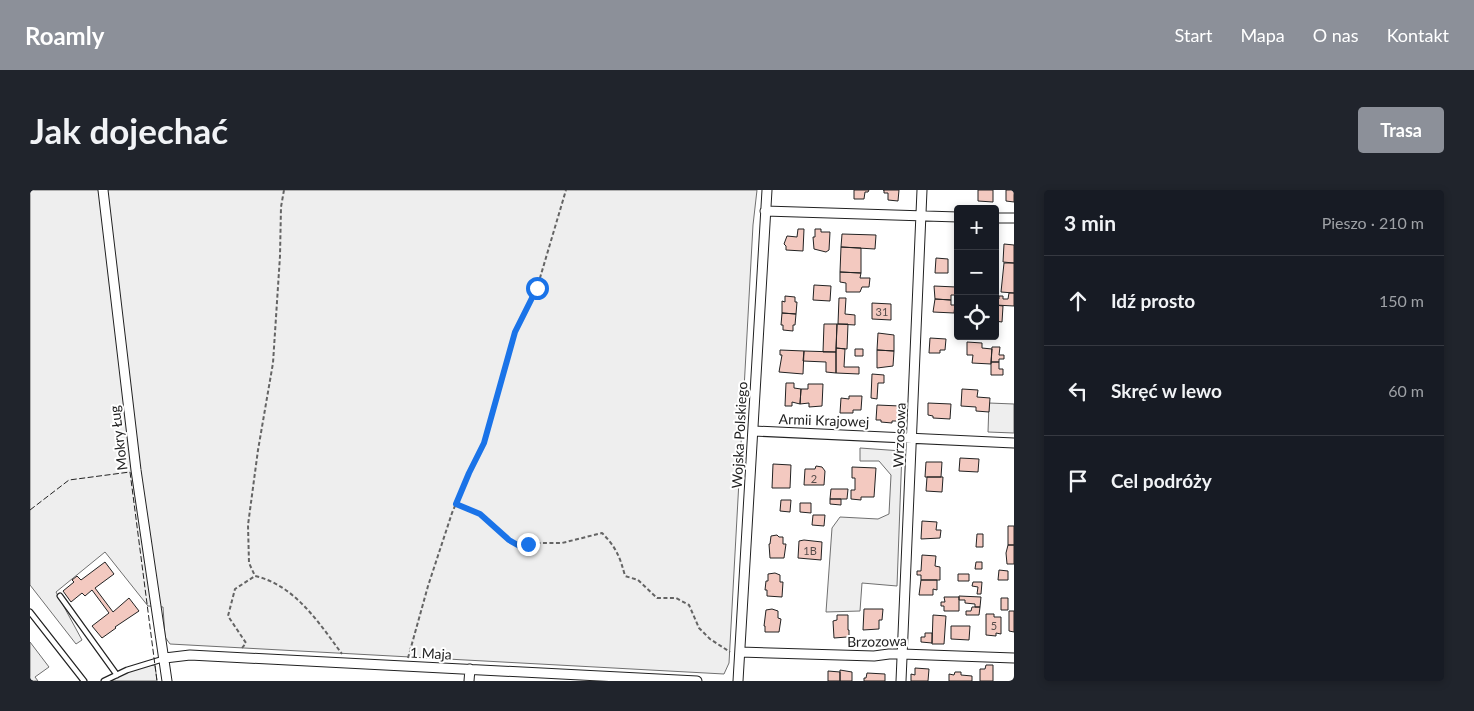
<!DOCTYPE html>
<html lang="pl">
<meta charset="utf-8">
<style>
:root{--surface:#171b24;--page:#20242c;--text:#f1f3f6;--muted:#9ea1a6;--line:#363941;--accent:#8c9099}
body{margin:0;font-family:Lato,sans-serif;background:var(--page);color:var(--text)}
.controls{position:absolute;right:15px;top:15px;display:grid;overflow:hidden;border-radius:5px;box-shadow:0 2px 8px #0003}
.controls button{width:45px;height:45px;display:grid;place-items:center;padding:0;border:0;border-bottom:1px solid var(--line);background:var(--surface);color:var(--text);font:25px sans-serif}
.stop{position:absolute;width:15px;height:15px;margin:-11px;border:4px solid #1a73e8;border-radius:50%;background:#fff}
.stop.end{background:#1a73e8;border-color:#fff;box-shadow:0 1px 5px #0008}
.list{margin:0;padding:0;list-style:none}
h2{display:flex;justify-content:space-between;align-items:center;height:65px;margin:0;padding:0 20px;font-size:21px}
h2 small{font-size:16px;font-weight:400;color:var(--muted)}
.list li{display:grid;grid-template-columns:32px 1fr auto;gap:15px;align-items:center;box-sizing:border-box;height:90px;padding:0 20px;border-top:1px solid var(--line)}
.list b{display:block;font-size:19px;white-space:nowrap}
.list em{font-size:16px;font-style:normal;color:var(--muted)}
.icon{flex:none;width:28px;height:28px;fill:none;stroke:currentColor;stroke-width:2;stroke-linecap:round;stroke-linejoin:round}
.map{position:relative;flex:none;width:984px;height:491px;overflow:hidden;border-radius:5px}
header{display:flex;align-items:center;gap:30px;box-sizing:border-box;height:70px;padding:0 25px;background:var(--accent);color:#fff}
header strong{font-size:24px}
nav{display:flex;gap:28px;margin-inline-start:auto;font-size:18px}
.intro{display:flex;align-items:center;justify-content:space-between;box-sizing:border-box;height:120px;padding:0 30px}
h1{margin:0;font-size:35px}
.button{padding:12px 22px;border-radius:5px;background:var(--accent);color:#fff;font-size:18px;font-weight:700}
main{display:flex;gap:30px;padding:0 30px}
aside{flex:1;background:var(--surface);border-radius:5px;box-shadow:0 2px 8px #0003}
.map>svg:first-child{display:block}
</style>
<header>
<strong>Roamly</strong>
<nav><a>Start</a><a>Mapa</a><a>O nas</a><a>Kontakt</a></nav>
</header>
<div class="intro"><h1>Jak dojechać</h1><a class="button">Trasa</a></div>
<main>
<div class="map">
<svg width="984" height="491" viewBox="0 0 984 491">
<rect width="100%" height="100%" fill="#fff"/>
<path fill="#eee" stroke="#6f6f6f" d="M 0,0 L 727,0 L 723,35 L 699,473 L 694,484 L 140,454 L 135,447 L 133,417 L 118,416 L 75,362 L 26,402 L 52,450 L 46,454 L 0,395 Z
M 959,213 L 984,214 L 984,243 L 958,242 Z
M 830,258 L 872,261 L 867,396 L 832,393 L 830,421 L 796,422 L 802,338 L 810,327 L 848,329 L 859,324 L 861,285 L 849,271 L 830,271 Z
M 0,452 L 19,477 L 5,487 L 8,491 L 0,491 Z
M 125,475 L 127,491 L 82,491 C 92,481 111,476 125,475 Z"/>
<path fill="#f3c9c0" stroke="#222" d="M 824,0 L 839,0 L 838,2 L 835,2 L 834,9 L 824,9 Z
M 853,0 L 869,0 L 868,11 L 858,10 L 858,3 L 854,3 L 854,0 Z
M 948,0 L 963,0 L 963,12 L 948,11 Z
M 976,0 L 984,0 L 984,12 L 976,11 Z
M 768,39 L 774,39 L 773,61 L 756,60 L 756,56 L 754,54 L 757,46 L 767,47 Z
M 785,39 L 791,39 L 791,42 L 800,42 L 799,60 L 796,62 L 784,59 L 783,47 L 785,47 Z
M 812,44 L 846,45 L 845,59 L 811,57 Z
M 974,54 L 984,55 L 984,73 L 973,72 Z
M 811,57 L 831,58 L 831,83 L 810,82 Z
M 906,68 L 918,69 L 918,83 L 905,83 Z
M 974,73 L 984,73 L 984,103 L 971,102 Z
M 810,82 L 831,83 L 830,88 L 840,88 L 839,97 L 832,97 L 830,102 L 816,102 L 816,93 L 810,92 Z
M 784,95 L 801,96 L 800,111 L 783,110 Z
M 904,96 L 926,97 L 925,105 L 921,105 L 921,110 L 905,109 Z
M 979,103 L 984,103 L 984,116 L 965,115 L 966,109 L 969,109 L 969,106 L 973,106 L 973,109 L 978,109 Z
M 755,106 L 765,107 L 765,112 L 767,112 L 766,124 L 752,123 L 752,111 L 755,112 Z
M 809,108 L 816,108 L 815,124 L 825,125 L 825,135 L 808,134 Z
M 905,109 L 921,110 L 921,115 L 925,115 L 924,123 L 903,122 Z
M 842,113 L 861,114 L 861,130 L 842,129 Z
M 965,115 L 973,116 L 972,132 L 965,131 Z
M 752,123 L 766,124 L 765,135 L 763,135 L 763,141 L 753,140 L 753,135 L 751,135 Z
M 794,134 L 807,134 L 806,162 L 793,162 Z
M 807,134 L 818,134 L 817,159 L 806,158 Z
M 848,143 L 864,145 L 864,161 L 847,160 Z
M 900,148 L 916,149 L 915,160 L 910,160 L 910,163 L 899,163 Z
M 937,152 L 952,153 L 952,158 L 962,159 L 961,174 L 942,173 L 943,165 L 937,165 Z
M 962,157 L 970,157 L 969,165 L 974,165 L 974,169 L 969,169 L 969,172 L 961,172 Z
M 806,158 L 815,159 L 814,177 L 829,177 L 829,184 L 806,183 Z
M 825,159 L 833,159 L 833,166 L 825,166 Z
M 750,160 L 774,161 L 773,184 L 749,182 L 752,165 L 750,165 Z
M 847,160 L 864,161 L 863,176 L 847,178 Z
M 774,161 L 806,162 L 806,183 L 796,182 L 796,172 L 773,171 Z
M 961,172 L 969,172 L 969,179 L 973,179 L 973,185 L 961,185 Z
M 842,184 L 854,185 L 854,193 L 848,193 L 847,209 L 841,208 Z
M 756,193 L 764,193 L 764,198 L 771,199 L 770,214 L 762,212 L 762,216 L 755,216 Z
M 778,194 L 793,194 L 792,216 L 779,217 L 779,213 L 770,214 L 771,199 L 778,199 Z
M 932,199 L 948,200 L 947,207 L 960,208 L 959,222 L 946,221 L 946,217 L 931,216 Z
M 819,206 L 832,206 L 831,220 L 823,220 L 823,223 L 810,223 L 811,208 L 819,209 Z
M 898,213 L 921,214 L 920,229 L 903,228 L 903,226 L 898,225 Z
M 847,215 L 870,216 L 869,231 L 862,231 L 862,233 L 851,232 L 851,230 L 846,230 Z
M 930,268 L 949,269 L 948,282 L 929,281 Z
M 896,272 L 912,272 L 911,287 L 895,287 Z
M 743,274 L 761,275 L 760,298 L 742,298 Z
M 786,276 L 792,277 L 795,281 L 794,295 L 774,295 L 775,279 L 785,279 Z
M 822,277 L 846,278 L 844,307 L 831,307 L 831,310 L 821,309 L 821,300 L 825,300 L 825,288 L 822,288 Z
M 897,287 L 913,287 L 912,302 L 896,301 Z
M 801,299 L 818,299 L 817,309 L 800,309 Z
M 800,309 L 811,309 L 811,315 L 800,314 Z
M 751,310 L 761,310 L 760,322 L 750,321 Z
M 770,313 L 781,313 L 781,323 L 770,322 Z
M 783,325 L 795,325 L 794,336 L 782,335 Z
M 892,331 L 907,332 L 906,340 L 911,340 L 910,348 L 891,349 Z
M 978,336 L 984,336 L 984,355 L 978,355 Z
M 947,344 L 953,344 L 953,357 L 946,357 Z
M 747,345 L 749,347 L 753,347 L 753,354 L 756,354 L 754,368 L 740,368 L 739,354 L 740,354 L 741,346 Z
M 774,350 L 792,352 L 791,370 L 768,368 L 769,351 Z
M 978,355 L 984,355 L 984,374 L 977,374 L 976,363 Z
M 892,365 L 906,366 L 905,376 L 910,377 L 910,390 L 891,390 L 891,385 L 887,385 L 887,381 L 891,381 Z
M 75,372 L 84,384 L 65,398 L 83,422 L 99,408 L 109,421 L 85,437 L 86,438 L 72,448 L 62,436 L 79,423 L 62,400 L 55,406 L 52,403 L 41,412 L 33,401 L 44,392 L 42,390 L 47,386 L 51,390 Z
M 946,372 L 952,372 L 952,379 L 945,379 Z
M 969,380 L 978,381 L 978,390 L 968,390 Z
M 745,383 L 750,385 L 750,392 L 753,392 L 752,407 L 737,406 L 737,400 L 735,400 L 736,391 L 738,391 L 738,384 Z
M 928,384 L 939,384 L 939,391 L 928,391 Z
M 891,390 L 907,390 L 907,400 L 903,399 L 903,405 L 889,405 Z
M 943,392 L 952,392 L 951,404 L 947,404 L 948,397 L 942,396 Z
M 929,406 L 951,407 L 950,417 L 945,417 L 945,414 L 935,413 L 935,410 L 929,410 Z
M 914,407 L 929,407 L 929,421 L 914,421 L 914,416 L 911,416 L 911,412 L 915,412 Z
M 971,408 L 978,408 L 978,420 L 971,420 Z
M 942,417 L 950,417 L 949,425 L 936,425 L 936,421 L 941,421 Z
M 742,419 L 748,421 L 748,428 L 751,429 L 749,442 L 735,442 L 735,436 L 734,436 L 736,420 Z
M 834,419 L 853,419 L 852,430 L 849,430 L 849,439 L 833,440 Z
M 979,421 L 984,421 L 984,442 L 979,441 Z
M 956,424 L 964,424 L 964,427 L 971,427 L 971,444 L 966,443 L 966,446 L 956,445 Z
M 807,425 L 818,425 L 818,440 L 819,440 L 819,446 L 817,447 L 804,448 L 803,431 L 807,430 Z
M 903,425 L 916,426 L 914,454 L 902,454 Z
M 921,436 L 940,436 L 939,450 L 921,449 Z
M 895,443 L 902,443 L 902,453 L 891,452 L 891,447 L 895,447 Z
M 956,475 L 963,475 L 963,491 L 950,491 L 950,479 L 955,479 Z
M 885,478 L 899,479 L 898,491 L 881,491 L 881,484 L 885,485 Z
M 810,480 L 822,482 L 822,491 L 810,491 Z
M 798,481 L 810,482 L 810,491 L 798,491 Z
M 925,482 L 931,482 L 931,485 L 942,486 L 942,491 L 919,491 L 919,484 L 924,485 Z
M 837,483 L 855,484 L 855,491 L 834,491 L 834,488 L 836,488 Z"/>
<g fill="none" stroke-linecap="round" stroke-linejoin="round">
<g stroke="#222" stroke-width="7">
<path id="service" d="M 30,406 L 87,485
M 0,422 L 54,491
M 74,491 L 97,480 L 133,469"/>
</g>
<g stroke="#222" stroke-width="11">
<path id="minor" d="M 73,0 L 106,280 L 137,491
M 735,21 L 928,27
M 965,28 L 984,28
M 724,241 L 984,253
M 710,462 L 844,466 L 859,464 L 872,464 L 984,468
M 135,468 L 160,465 L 667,491
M 439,491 L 440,479
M 708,491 L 737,0
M 871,491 L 892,0"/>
</g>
<path stroke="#646464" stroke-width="2" stroke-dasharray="4 2.5" stroke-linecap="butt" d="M 254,0 L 251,17 L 250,66 L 243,173 L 228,260 L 218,335 L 219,373 L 225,386 C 265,395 289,433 312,464
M 425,314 L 450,324 L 479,350 L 493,358 L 498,353 L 532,353 L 572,343 C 586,357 590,367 595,386 L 608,390 L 627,408 L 646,408 L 659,415 L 669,438 L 680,449 L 700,462
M 212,458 L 216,453 L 198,426 L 205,399 L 225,386
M 378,468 L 398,396 L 422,323 L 439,283 L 454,253 L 485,142 L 507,98 L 536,0"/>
<use href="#service" stroke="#fff" stroke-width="4.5"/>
<use href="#minor" stroke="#fff" stroke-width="9"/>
<path stroke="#222" stroke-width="1" stroke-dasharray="6 2.5" stroke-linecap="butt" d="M 0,320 L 39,290 L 100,282 L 127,491"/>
</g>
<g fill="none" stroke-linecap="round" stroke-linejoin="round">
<path stroke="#1a73e8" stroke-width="6" d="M 498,354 L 493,358 L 479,350 L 450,324 L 426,314 L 439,283 L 454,253 L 485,142 L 507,98"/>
</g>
<g text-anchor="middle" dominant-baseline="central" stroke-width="4" stroke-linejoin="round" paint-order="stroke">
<g font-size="11" fill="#564c4a">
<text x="852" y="121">31</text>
<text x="784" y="288">2</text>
<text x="780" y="360">1B</text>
<text x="964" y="435">5</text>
</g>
<g font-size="14" fill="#222" stroke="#fff">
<text transform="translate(794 230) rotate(2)">Armii Krajowej</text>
<text transform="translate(709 245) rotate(-87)">Wojska Polskiego</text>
<text transform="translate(869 245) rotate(-88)">Wrzosowa</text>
<text transform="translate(88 248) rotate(-97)">Mokry Ług</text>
<text transform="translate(847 451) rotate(-1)">Brzozowa</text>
<text transform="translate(401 463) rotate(3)">1 Maja</text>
</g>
</g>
</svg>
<div class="controls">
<button>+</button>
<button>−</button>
<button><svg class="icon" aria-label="locate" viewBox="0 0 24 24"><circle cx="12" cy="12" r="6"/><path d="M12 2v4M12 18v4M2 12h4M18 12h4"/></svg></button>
</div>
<div class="stop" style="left:507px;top:98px"></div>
<div class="stop end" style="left:498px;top:354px"></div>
</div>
<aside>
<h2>3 min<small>Pieszo · 210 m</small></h2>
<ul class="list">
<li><svg class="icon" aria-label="ahead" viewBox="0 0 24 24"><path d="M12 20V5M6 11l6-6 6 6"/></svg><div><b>Idź prosto</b></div><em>150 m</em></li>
<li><svg class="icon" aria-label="left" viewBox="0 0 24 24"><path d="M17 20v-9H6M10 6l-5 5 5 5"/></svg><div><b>Skręć w lewo</b></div><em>60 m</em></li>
<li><svg class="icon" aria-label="arrive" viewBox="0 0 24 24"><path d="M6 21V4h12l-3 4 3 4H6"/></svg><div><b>Cel podróży</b></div></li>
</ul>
</aside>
</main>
